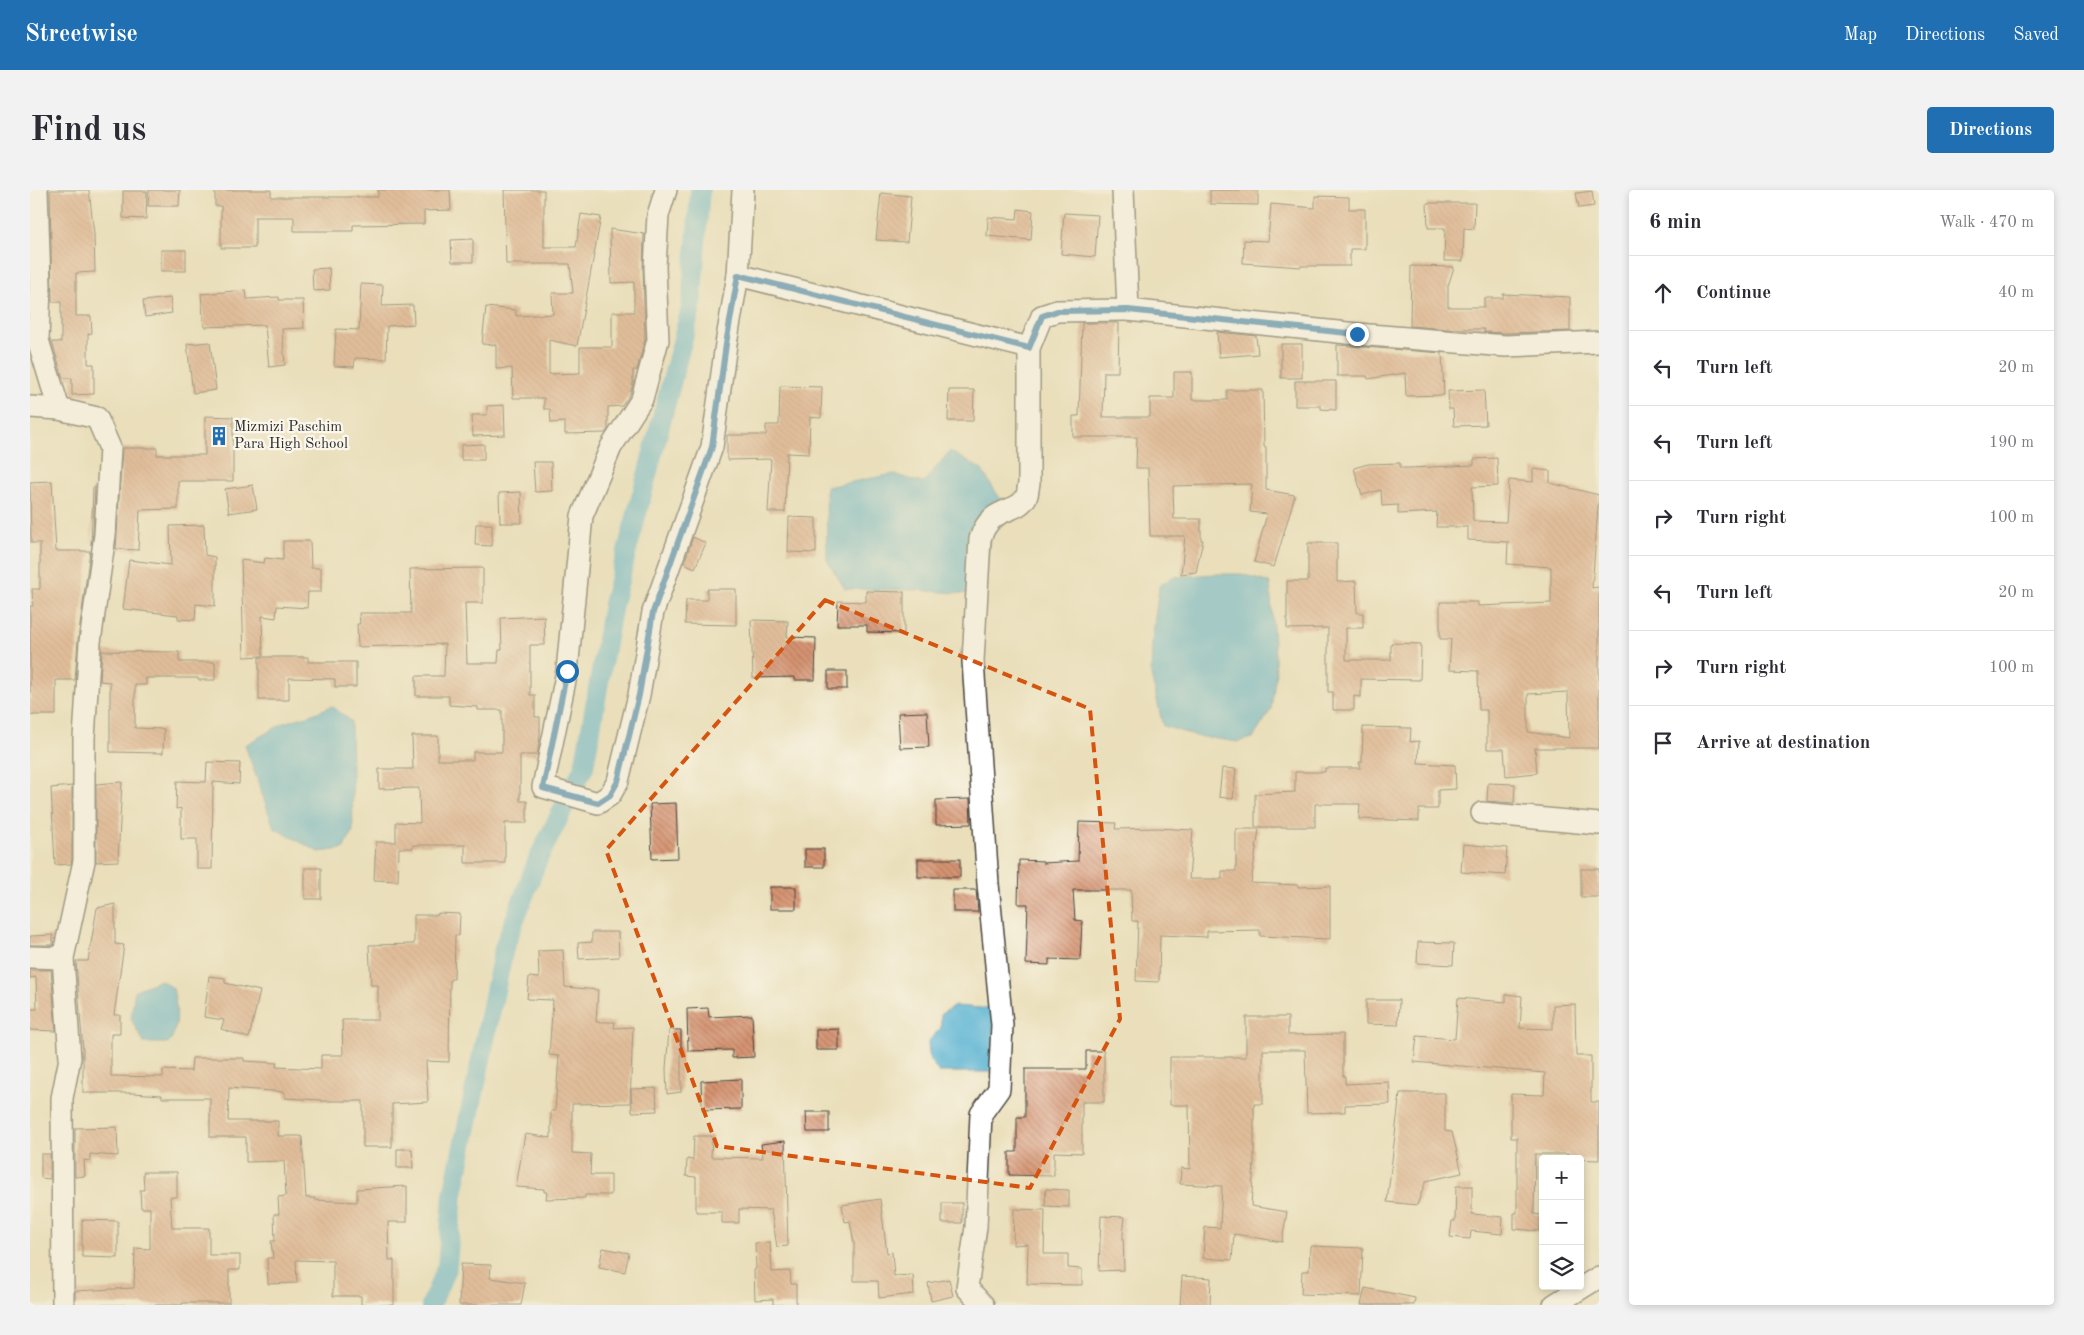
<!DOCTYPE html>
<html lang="en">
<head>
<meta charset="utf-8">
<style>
  body { margin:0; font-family:"Old Standard TT",serif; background:#f2f2f3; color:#2b2b33 }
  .controls { position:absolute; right:15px; bottom:15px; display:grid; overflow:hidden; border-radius:5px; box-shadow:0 2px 8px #0003 }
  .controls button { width:45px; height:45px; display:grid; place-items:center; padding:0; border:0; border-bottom:1px solid #e1e1e2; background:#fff; color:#2b2b33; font:25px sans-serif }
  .stop { position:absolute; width:15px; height:15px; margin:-11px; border:4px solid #1f6fb2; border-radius:50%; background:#fff }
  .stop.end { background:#1f6fb2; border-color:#fff; box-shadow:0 1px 5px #0008 }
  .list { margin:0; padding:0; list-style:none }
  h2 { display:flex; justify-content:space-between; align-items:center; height:65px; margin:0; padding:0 20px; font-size:21px }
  h2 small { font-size:16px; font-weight:400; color:#7c7c81 }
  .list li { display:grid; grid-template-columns:32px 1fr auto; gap:15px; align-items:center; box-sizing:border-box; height:75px; padding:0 20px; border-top:1px solid #e1e1e2 }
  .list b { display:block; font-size:19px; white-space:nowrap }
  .list em { font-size:16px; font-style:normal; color:#7c7c81 }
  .icon { flex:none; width:28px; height:28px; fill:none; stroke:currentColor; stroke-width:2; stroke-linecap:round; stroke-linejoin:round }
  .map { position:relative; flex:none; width:1569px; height:1115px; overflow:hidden; border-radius:5px }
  header { display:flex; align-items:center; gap:30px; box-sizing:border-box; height:70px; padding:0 25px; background:#1f6fb2; color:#fff }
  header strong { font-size:24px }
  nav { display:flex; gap:28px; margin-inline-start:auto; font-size:18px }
  .intro { display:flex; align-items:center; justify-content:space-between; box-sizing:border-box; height:120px; padding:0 30px }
  h1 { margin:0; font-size:35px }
  .button { padding:12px 22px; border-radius:5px; background:#1f6fb2; color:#fff; font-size:18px; font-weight:700 }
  main { display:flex; gap:30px; padding:0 30px }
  aside { flex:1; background:#fff; border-radius:5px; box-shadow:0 2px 8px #0003 }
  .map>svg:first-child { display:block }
  .water { fill:#53b0d1; stroke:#3f6e7e }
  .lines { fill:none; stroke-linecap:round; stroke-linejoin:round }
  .canal { stroke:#53b0d1; stroke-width:20 }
  .building { fill:url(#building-back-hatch); fill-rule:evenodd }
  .minor-casing { stroke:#484640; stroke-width:24 }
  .minor { stroke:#fff; stroke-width:21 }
  .route { stroke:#1f6fb2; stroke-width:6 }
  .marked { fill:none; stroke:#d5540f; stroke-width:4; stroke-dasharray:10 6; stroke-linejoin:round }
  .labels { text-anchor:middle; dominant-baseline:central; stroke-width:4.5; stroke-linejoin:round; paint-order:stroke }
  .poi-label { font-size:15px; fill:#2b2b2b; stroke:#fbf7ec; text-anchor:start }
</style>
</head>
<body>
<header>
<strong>Streetwise</strong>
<nav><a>Map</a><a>Directions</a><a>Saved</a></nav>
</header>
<div class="intro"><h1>Find us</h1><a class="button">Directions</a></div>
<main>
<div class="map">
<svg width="1569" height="1115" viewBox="0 0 1569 1115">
  <defs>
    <pattern id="building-back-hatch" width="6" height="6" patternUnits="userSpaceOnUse" patternTransform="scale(1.25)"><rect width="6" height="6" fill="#d69472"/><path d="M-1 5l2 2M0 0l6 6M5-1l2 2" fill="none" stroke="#ae795e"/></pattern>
  </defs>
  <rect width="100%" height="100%" fill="#fbf7ec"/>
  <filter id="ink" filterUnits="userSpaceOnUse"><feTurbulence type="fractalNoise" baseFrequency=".02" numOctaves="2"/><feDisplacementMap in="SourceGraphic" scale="10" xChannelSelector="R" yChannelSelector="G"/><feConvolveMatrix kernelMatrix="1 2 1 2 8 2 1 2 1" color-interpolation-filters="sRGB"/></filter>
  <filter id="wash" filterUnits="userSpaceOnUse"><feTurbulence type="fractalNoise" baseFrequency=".0096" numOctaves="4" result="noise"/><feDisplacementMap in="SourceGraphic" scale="20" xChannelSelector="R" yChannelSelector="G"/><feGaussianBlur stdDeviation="1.12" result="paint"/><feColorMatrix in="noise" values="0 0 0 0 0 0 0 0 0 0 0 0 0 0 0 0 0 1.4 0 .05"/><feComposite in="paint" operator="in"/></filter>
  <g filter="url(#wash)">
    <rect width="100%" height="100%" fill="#eadfba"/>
    <g class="water">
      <polygon points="920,261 951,279 981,325 960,348 954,405 883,400 815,399 797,370 796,297 863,284 893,293"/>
      <polygon points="1185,384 1212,384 1240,393 1246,482 1241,520 1223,548 1208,552 1166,546 1133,536 1121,485 1122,451 1129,396 1143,387"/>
      <polygon points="302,516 321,531 323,641 313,659 289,662 244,638 215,555 254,533 280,525"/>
      <path d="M131,790L143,798C147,818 150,835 139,853H114L101,829L105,800Z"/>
      <polygon points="925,816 963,819 965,882 909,882 900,870 898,852 911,838 911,824"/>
    </g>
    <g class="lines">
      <polyline class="canal" points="401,1115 417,1076 423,1004 474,758 508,669 554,577 583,414 661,118 670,0"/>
    </g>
    <g id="blocks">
      <g class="building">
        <polygon points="20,0 59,0 64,44 65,82 46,83 46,126 61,126 62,143 58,144 58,174 64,174 64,204 42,205 42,188 33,188 22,152 31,152 31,112 22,112"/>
        <polygon points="119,0 150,0 149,16 118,16"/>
        <polygon points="185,0 241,0 241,7 348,7 348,0 420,0 421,20 394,21 394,34 323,35 323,41 264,41 264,27 225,27 225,58 191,58 191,16 185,16"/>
        <polygon points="474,0 514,0 514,57 546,57 551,24 571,27 547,156 519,150 519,184 550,183 550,157 582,157 582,122 604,122 604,92 581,93 580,39 614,44 613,78 615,149 607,180 603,180 603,194 600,204 592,216 578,217 578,239 575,243 535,244 535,232 521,233 520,219 514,219 514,208 483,208 482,178 466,179 466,155 452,154 456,117 486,120 486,126 523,124 522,103 543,103 540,74 476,74"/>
        <polygon points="1180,0 1228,0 1228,15 1180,14"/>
        <polygon points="93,1 117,1 116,29 93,28"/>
        <polygon points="1562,1 1564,16 1549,18 1546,3"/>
        <polygon points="851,3 881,6 877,52 846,50"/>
        <polygon points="1285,6 1319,7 1319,19 1335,19 1335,59 1320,59 1320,76 1271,76 1271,77 1213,73 1214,50 1238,51 1241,14 1285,18"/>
        <polygon points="1397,13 1445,13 1444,39 1434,38 1433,71 1414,71 1415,38 1398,38"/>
        <polygon points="988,19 1003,21 1001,50 957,46 958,27 987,29"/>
        <polygon points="1034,23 1068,25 1065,67 1031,64"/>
        <polygon points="443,49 443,72 422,72 421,50"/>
        <rect x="131" y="60" width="25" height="21"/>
        <polygon points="1381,76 1424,77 1418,96 1418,117 1454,117 1454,108 1473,108 1473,104 1540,107 1540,141 1476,143 1454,142 1454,139 1416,139 1380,136"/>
        <polygon points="299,78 300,100 283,101 282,79"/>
        <polygon points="331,94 353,95 352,116 383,115 384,134 357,136 356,169 325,168 324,177 304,176 306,139 329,140"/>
        <polygon points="216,100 217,109 249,107 249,110 273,110 274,138 252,139 255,175 239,177 235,135 174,137 171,104"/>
        <polygon points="140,108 142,123 115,127 113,111"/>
        <polygon points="1052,133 1089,133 1088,182 1074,182 1073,227 1120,227 1120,208 1144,208 1144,182 1162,182 1162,210 1197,210 1197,200 1233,200 1234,257 1236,258 1236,300 1265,305 1244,377 1224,372 1237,324 1220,322 1222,294 1143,296 1144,329 1171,329 1171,350 1173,350 1166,382 1151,384 1155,346 1120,346 1118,278 1106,278 1107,247 1043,247 1043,226 1049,226"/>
        <polygon points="1187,142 1226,146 1228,164 1189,167"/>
        <polygon points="180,152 186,200 163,203 157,154"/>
        <rect x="1251" y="154" width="21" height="34"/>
        <polygon points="1307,155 1412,163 1414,205 1376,206 1375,183 1338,189 1337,186 1307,186"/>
        <polygon points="1265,191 1306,191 1306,220 1291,219 1291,216 1265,216"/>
        <polygon points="750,196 792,197 791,228 780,227 779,264 757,263 755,322 738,322 741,269 697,270 697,245 736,245 736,235 749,235"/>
        <polygon points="919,200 944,200 943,231 918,231"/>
        <polygon points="1454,200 1456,235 1424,236 1423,219 1419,219 1418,201"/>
        <polygon points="474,215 475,245 443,246 442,225 457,225 457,216"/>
        <polygon points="175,226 203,227 203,291 148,291 148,319 110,320 108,360 86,359 92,258 127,258 127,265 175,265"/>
        <polygon points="454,254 454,270 431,270 431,255"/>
        <path d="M1467,268L1468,296L1442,297L1443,331L1476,332L1479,290L1503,292V279L1520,281V293L1569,305L1562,398L1569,397V558H1505L1507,583L1476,586L1474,559H1457V520H1449L1448,481L1419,480L1421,449H1410V412H1448V416L1521,413V377L1477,374L1478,352L1438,350V337H1406L1407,322L1368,324V315L1352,316L1351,300L1332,305L1324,278L1338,274L1370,273V278H1380L1444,275V269ZM1538,502L1539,548L1498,542V504Z"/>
        <polygon points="503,272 521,272 522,301 505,302"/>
        <polygon points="22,291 26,361 60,361 48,450 45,490 26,490 26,525 0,525 0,416 3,416 2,399 10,399 10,353 1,353 0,292"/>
        <polygon points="223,295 227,319 199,323 195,299"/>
        <polygon points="63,297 65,297 63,344 61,355"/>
        <polygon points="491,302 492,333 470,333 469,303"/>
        <polygon points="759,327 786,328 786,363 758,362"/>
        <polygon points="446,334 462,334 462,356 445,355"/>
        <polygon points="174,335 175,365 185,367 185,416 166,414 165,430 148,429 148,425 93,419 99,370 141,375 140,336"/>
        <polygon points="663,347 676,353 665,378 654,373"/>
        <polygon points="253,351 280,351 281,378 291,378 291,402 278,402 277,418 247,416 246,428 232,426 233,466 214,467 211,370 234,373 235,368 253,370"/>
        <polygon points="1278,353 1307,353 1307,392 1326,391 1327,423 1333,423 1333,438 1316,438 1316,470 1361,470 1361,453 1391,454 1390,490 1331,489 1331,507 1324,506 1324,520 1303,520 1303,502 1298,502 1298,438 1257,439 1257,391 1278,391"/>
        <polygon points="453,378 453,413 435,413 437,473 468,473 469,460 472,460 471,428 514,426 515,455 500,455 500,505 505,505 505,527 510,527 510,547 507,565 490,565 490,611 497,611 497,633 475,633 475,673 435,673 435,655 383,655 383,658 369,658 368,691 344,690 346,652 366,652 366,632 390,633 389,598 349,599 349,579 383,579 382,546 408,546 408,570 443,570 443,562 472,562 472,520 448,520 448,517 419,515 419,506 386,506 386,486 414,486 415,454 328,457 327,434 330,434 329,423 381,423 380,379"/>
        <polygon points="677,399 706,399 706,435 655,434 656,410 677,410"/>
        <polygon points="836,401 874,402 874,443 837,442 837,435 807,435 808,411 836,412"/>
        <polygon points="721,430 758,431 757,447 786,448 785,490 765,490 765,487 723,488"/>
        <polygon points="72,461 149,462 149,472 185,472 185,490 168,490 168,488 116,488 116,495 105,495 105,538 134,539 133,563 80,562 80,492 70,491"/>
        <polygon points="229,467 278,467 278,472 326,472 326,497 305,497 305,489 259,488 259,510 229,510"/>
        <rect x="798" y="481" width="19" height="18"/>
        <polygon points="897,522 899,557 870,558 868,523"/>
        <polygon points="1333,537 1381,538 1380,552 1389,551 1388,573 1425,575 1426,599 1408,600 1408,619 1389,619 1389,631 1329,629 1330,614 1285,614 1285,637 1225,637 1225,604 1265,602 1265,582 1295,582 1295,578 1331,578 1329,572 1332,572"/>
        <polygon points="177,572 210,573 209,594 183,592 182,679 167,679 167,649 151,649 151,618 146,619 147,591 176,592"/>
        <polygon points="1192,578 1206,579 1203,609 1189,607"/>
        <polygon points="92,592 88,671 66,672 66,594"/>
        <polygon points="1458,593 1485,594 1484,613 1457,611"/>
        <polygon points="42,596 42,670 41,674 25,675 21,598"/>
        <polygon points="940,609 941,634 906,635 906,610"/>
        <polygon points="646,613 648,668 622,669 620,614"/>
        <polygon points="1049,632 1086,633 1085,639 1127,638 1163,640 1159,689 1192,689 1192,681 1206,681 1206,639 1229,639 1221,693 1268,695 1268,697 1300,696 1300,749 1230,746 1230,740 1177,741 1177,747 1130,745 1129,792 1106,791 1108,731 1102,731 1101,700 1043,700 1045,730 1052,731 1050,770 1019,769 1019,775 996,774 998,714 988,714 989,670 1013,671 1013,673 1048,671"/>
        <polygon points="1433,654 1477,658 1475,685 1431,682"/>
        <rect x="775" y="659" width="19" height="18"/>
        <rect x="888" y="669" width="42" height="18"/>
        <rect x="275" y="678" width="16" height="31"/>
        <rect x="1551" y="679" width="18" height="28"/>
        <rect x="740" y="697" width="26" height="22"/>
        <polygon points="923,700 946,700 948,722 923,722"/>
        <polygon points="85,714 85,754 94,755 84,825 90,825 90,844 81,844 81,886 133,887 133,880 161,881 162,868 214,868 214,871 247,873 246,877 291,879 291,865 313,865 312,830 348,830 348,795 341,795 339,755 384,754 384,725 408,725 408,723 430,724 429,746 425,745 424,789 420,789 419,872 396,871 398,912 362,914 362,957 333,957 333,911 291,911 291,910 255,908 255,902 199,898 198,931 248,931 248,946 270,946 272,947 276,1008 285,1008 285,1010 327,1012 327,999 377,996 377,1032 358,1032 359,1070 364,1070 364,1115 331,1115 331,1106 303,1106 303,1071 266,1070 267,1093 238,1094 237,1068 243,1068 241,1051 245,1051 244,1024 249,1024 248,1007 256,1006 254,971 216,972 216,947 180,947 180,908 132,908 132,905 103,903 53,903 53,861 46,771 58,771 67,718"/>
        <polygon points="562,742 588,742 589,767 549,769 548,753 562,752"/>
        <polygon points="23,745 23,755 0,755 0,746"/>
        <polygon points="1388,752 1424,753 1423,775 1387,773"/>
        <polygon points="533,760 535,797 568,800 566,832 585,832 584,838 603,837 600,913 542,914 542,963 561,964 560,985 581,985 581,1005 555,1005 555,1008 516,1009 517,1002 514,1002 514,999 486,997 495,944 521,948 521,921 525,921 529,866 519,865 523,810 497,809 499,787 509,788 508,761"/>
        <polygon points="0,780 21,780 26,841 0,840 0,819 7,819 6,787 0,788"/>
        <polygon points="179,786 195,788 195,793 230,801 219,848 191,839 194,830 174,827"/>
        <polygon points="1476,804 1492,806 1490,838 1523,839 1523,815 1545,814 1546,866 1561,866 1561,912 1569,912 1569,970 1538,969 1538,964 1505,964 1504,1024 1511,1025 1510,1041 1484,1039 1484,1023 1487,1023 1487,948 1481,948 1481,904 1514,905 1515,883 1384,872 1387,846 1425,849 1428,808 1476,812"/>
        <polygon points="1336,810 1369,810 1368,835 1336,834"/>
        <polygon points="678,818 679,827 722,825 724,867 702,868 702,860 658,861 657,819"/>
        <polygon points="1216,827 1258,827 1258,845 1313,844 1313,886 1315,886 1315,894 1359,892 1360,914 1315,915 1315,922 1277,923 1275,860 1233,860 1233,914 1224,914 1224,973 1221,1016 1257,1022 1252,1052 1204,1044 1202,1070 1173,1068 1175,1037 1190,1038 1192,996 1150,994 1151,978 1160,979 1159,915 1140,915 1140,867 1216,867"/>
        <polygon points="809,839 809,860 786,860 786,840"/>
        <polygon points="639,840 651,840 651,902 637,904 636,879"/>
        <polygon points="1056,861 1074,861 1074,912 1052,912 1052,963 1024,962 1024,986 979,985 979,962 987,962 987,927 995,927 995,879 1056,879"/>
        <polygon points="711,889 711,919 672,920 671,891"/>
        <polygon points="626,898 627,921 602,922 601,899"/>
        <polygon points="1370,903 1415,903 1415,941 1422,942 1432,983 1396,991 1387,1015 1357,1012"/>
        <polygon points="776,922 799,922 799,942 777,942"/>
        <polygon points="87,937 88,966 60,964 60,971 54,970 55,986 45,987 45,938"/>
        <polygon points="664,946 682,946 681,967 733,968 731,954 755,951 758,1056 747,1057 741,1020 709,1019 709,1033 692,1033 692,1022 666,1022 666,987 656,986 657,969 663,970"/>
        <polygon points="367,959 382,959 383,978 367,978"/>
        <polygon points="11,964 20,964 20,989 11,988"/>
        <polygon points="113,982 147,982 147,1007 140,1007 142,1038 179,1038 179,1065 210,1065 210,1080 199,1080 199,1113 152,1113 152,1115 45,1115 45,1101 104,1098 105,1058 120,1059 120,1018 111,1018 110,1000 114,1000"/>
        <polygon points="1426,996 1442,996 1442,1024 1473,1027 1472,1044 1441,1041 1440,1049 1420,1047 1422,1031 1425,1031"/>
        <polygon points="1016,999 1039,1000 1039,1017 1015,1016"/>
        <polygon points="850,1009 857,1063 862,1062 864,1086 883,1085 884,1104 849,1108 848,1091 824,1091 824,1053 820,1031 815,1032 812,1015"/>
        <rect x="912" y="1013" width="20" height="20"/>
        <polygon points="984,1019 1015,1020 1014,1064 1038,1064 1038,1078 1052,1079 1052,1095 997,1094 998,1054 983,1055"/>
        <polygon points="1071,1026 1095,1027 1093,1044 1094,1080 1069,1081"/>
        <polygon points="52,1030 88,1031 88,1068 52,1067"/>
        <polygon points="740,1052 742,1082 760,1081 761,1094 766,1094 766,1115 743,1115 743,1109 725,1110 724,1080 726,1079 725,1053"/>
        <polygon points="1280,1056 1333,1058 1331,1106 1271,1104 1272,1081 1279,1081"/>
        <polygon points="573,1058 599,1063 595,1082 569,1077"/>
        <polygon points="431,1074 461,1075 460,1088 495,1093 491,1115 429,1115"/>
        <polygon points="1152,1086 1181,1088 1180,1115 1150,1115"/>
        <polygon points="919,1089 923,1106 901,1111 898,1093"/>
        <polygon points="1335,1098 1385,1108 1384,1115 1331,1115"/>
      </g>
    </g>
  </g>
  <g filter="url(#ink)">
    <use href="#blocks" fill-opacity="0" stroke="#484640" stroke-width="1"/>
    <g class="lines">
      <g class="minor-casing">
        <g id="minor">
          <polyline points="7,0 10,96 8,150 29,219 67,228 80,258 75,345 60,452 54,548 54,671 33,768 40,868 32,908 33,1115"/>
          <polyline points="636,0 628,25 625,77 628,150 612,209 581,257 552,326 537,481 513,597 568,613 580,605 588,591 609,505 623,422 682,257 696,154 708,85 713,0"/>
          <polyline points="708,85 999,158"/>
          <polyline points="1098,120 1327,144 1476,156 1569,152"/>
          <polyline points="0,217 29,219"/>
          <polyline points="1452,623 1569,634"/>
          <polyline points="0,767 33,768"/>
          <path d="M953,1115L937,1098L946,1037L951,924L969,899L972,835L958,694L943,471L950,349C961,313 988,326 997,305C998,302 998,297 999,294V158L1012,126L1027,121L1098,120L1093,0"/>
          <polyline points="1524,1115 1569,1087"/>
        </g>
      </g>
      <use href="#minor" class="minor"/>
    </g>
  </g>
  <g class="lines" filter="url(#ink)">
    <polyline class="route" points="537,481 513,598 568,613 580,605 588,591 609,505 623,422 682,257 696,154 708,85 999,158 1012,126 1027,121 1098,120 1327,144"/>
  </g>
  <path d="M0 0H1569V1115H0ZM795,410L1060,519L1090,829L1000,998L687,956L576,660Z" fill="#eadfba" fill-opacity=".55" fill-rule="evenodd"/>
  <path class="marked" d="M795,410L1060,519L1090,829L1000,998L687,956L576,660Z"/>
  <defs>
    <g id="building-bare" transform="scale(1.5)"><path d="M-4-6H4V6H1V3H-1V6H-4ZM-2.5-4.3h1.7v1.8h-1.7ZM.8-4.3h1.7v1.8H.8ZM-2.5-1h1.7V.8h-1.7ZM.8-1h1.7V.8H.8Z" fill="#1f6fb2" stroke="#fbf7ec" stroke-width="2.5" paint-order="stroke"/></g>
  </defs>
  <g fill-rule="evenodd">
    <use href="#building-bare" x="189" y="246"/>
  </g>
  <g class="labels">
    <g class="poi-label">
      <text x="204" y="237">Mizmizi Paschim<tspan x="204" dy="17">Para High School</tspan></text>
    </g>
  </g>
</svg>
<div class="controls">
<button>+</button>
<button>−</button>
<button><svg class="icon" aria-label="layers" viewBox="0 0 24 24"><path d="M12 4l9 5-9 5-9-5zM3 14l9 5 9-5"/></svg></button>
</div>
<div class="stop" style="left:537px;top:481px"></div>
<div class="stop end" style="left:1327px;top:144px"></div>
</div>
<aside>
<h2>6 min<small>Walk · 470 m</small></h2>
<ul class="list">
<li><svg class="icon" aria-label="ahead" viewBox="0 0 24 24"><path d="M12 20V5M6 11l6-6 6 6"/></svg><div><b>Continue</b></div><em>40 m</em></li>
<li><svg class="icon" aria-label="left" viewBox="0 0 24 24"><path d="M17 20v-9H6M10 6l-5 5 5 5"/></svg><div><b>Turn left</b></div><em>20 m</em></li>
<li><svg class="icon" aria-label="left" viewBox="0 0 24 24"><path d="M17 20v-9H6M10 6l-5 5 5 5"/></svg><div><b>Turn left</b></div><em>190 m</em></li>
<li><svg class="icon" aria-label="right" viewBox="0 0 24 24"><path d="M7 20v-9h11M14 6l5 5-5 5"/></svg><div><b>Turn right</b></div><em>100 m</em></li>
<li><svg class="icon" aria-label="left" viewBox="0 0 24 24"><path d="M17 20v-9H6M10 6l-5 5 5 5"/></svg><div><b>Turn left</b></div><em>20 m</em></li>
<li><svg class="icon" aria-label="right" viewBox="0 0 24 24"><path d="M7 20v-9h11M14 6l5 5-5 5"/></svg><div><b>Turn right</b></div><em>100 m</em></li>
<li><svg class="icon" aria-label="arrive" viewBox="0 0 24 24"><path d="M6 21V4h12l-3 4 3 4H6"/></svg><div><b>Arrive at destination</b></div></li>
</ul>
</aside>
</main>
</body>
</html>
